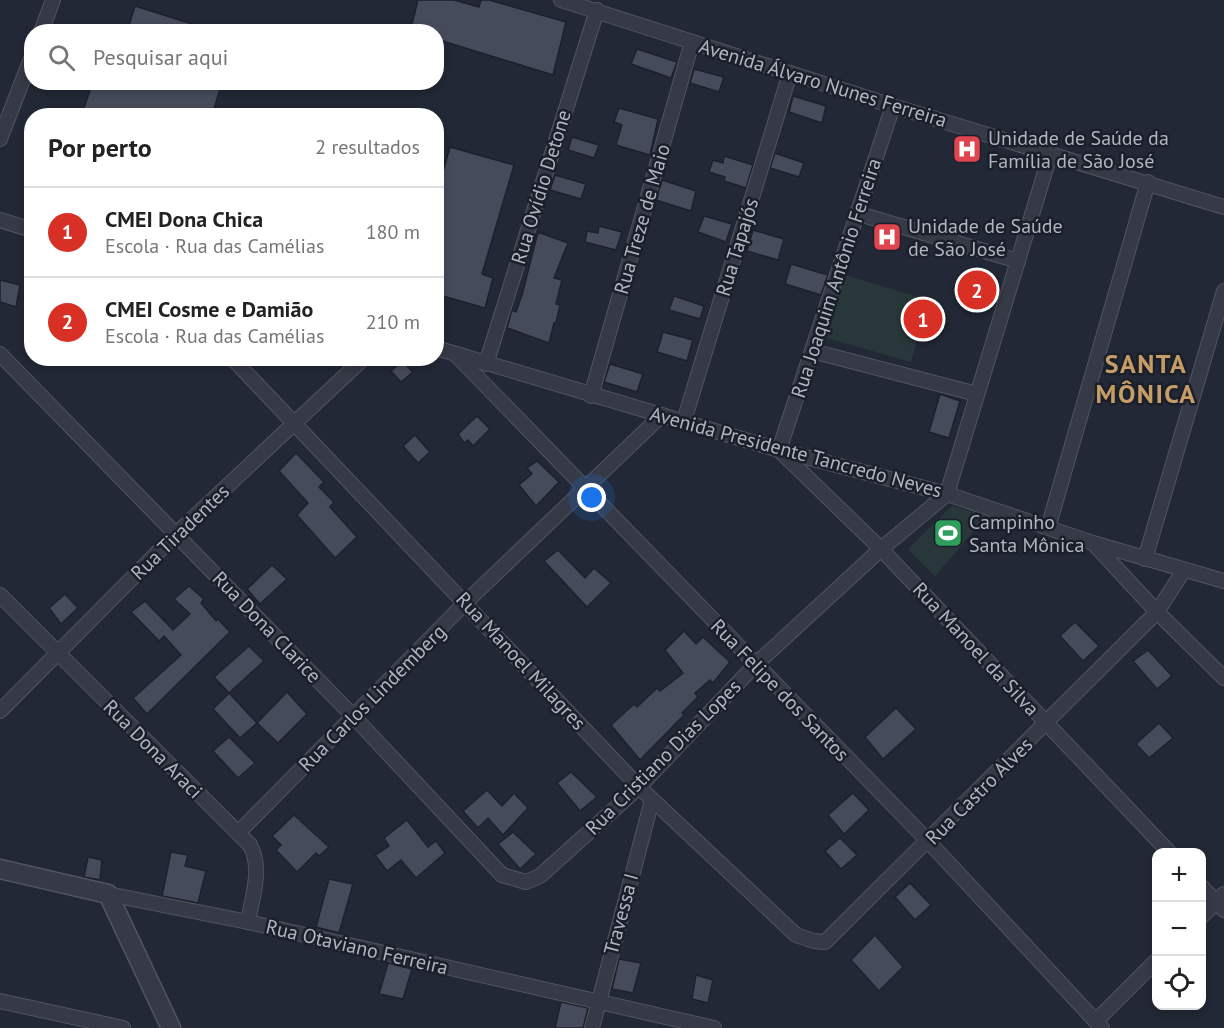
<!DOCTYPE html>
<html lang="pt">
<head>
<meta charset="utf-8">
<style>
  body { margin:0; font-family:"PT Sans",sans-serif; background:#f2f2f2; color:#222 }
  .controls { position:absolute; right:18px; bottom:18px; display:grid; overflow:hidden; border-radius:12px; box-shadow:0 3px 9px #0003 }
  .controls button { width:54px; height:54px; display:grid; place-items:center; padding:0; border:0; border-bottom:2px solid #e0e0e0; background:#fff; color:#222; font:30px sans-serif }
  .you { position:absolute; left:592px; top:498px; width:21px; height:21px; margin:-15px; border:4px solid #fff; border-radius:50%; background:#1a73e8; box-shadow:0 0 0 9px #1a73e833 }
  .badge { display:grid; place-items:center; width:39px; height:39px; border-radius:50%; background:#d93025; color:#fff; font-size:20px; font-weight:700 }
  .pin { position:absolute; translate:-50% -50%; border:3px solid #fff; box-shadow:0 2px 6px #0006 }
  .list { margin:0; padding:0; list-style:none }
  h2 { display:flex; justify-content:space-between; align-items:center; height:78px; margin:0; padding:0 24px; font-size:26px }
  h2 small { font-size:20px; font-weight:400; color:#767676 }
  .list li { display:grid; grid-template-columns:39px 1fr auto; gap:18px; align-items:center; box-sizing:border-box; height:90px; padding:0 24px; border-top:2px solid #e0e0e0 }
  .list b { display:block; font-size:22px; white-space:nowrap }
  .list p { margin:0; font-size:20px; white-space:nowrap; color:#767676 }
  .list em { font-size:20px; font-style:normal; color:#767676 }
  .icon { flex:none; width:33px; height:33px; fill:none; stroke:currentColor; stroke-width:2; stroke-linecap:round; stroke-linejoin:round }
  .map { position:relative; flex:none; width:1224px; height:1028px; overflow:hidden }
  .search { position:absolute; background:#fff; box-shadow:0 3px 9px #0003; left:24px; top:24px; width:420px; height:66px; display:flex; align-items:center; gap:15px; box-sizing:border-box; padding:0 21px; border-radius:24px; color:#767676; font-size:22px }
  .panel { position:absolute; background:#fff; box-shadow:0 3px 9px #0003; left:24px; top:108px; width:420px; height:258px; border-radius:24px }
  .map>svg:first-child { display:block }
  .green { fill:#28383a }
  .building { fill:#464b5b; stroke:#1d212c; stroke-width:1.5 }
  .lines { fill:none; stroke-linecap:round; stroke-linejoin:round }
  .minor-casing { stroke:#505560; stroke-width:16 }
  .tertiary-casing { stroke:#505560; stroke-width:21 }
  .minor { stroke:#363a46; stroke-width:14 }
  .tertiary { stroke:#363a46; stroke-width:18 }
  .labels { text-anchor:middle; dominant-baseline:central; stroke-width:5; stroke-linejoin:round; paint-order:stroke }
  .street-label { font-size:20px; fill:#b0b5c2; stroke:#1b1f2a }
  .poi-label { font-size:20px; fill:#b0b5c2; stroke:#1b1f2a; text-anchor:start }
  .district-label { font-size:26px; font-weight:bold; letter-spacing:1.5px; fill:#c69d67; stroke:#1b1f2a }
</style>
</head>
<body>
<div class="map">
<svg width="1224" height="1028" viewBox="0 0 1224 1028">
  <rect width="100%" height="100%" fill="#222835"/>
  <g class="green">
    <polygon points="845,275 928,300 911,362 827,338"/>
    <polygon points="952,506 987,516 935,576 908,549"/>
  </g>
  <g class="building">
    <polygon points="418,0 454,0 479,7 481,0 489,0 566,22 553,75 436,39 436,32 410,32"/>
    <polygon points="135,6 208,29 207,32 127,32"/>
    <polygon points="637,49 677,62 671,78 631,64"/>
    <polygon points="694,69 724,77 719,92 690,83"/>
    <polygon points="93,82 222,82 212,116 81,116"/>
    <polygon points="793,96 826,106 822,123 789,112"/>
    <polygon points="619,108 658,119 650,155 616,145 622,125 614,122"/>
    <polygon points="572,137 599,145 594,158 568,150"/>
    <polygon points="450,147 514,165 482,274 493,278 485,308 436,294 436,196"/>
    <polygon points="775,153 804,163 799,177 770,168"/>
    <polygon points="724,156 753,165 746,188 724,181 725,177 709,172 713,160 723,163"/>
    <polygon points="555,175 586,184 581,199 550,190"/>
    <polygon points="662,180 696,191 691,211 656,200"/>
    <polygon points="704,216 732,224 726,242 698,232"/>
    <polygon points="599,226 622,232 616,250 585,242 587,231 598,233"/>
    <polygon points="753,230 784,239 778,260 747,251"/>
    <polygon points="538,232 568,243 554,278 562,280 556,304 560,305 556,323 554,323 549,343 507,328 512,310 516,312 522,295"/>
    <polygon points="791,264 828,275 821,295 785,284"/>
    <polygon points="0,280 20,285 16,307 0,302"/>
    <polygon points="674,296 704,306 700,319 669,310"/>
    <polygon points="663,332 693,340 687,361 657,352"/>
    <polygon points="402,361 413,372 401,382 391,371"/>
    <polygon points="610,364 643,374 637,392 604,382"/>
    <polygon points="940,394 960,401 949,438 929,432"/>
    <polygon points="477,416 490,429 473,446 468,440 464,443 458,434"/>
    <polygon points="415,435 430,452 418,463 403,446"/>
    <polygon points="296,453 324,482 319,487 334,502 330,507 357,537 335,558 297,515 308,503 279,471"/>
    <polygon points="537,461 559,482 536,506 519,485 532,474 527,468"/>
    <polygon points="558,550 585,578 594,568 611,583 587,607 544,561"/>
    <polygon points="272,565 287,579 260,604 247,589"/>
    <polygon points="189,586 204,599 201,603 216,621 218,619 230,632 147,714 133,698 181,655 164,636 159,641 131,612 145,601 173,630 190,614 174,599"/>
    <polygon points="65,594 78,608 61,624 49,608"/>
    <polygon points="1075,622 1099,646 1083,661 1060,636"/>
    <polygon points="684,631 696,644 703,637 730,662 713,683 710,680 695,693 698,697 682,713 684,715 640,760 611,725 634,704 637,707 657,688 660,691 683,673 665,650"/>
    <polygon points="249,646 264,661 229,693 214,677"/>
    <polygon points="1148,650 1172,676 1157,689 1133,661"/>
    <polygon points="287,692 307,714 278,743 257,723"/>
    <polygon points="229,693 257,723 240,738 213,709"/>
    <polygon points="896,708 916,729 883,759 865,737"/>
    <polygon points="1159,723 1173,738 1149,758 1136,744"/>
    <polygon points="229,737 255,763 238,778 213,751"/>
    <polygon points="571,772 597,797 580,811 557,783"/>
    <polygon points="487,790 502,806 514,793 528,808 503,835 488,818 478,828 463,811"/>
    <polygon points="853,793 869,810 844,834 828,815"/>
    <polygon points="294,815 329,847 319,856 316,853 297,872 276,850 281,845 272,836"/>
    <polygon points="407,820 428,847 436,841 445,853 416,878 401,860 387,871 375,855 389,846 384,838"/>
    <polygon points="513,832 536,854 520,869 498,844"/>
    <polygon points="840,838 857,855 841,869 825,851"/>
    <polygon points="171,852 188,855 185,866 206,871 198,903 162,896"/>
    <polygon points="88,857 102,860 100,880 84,877"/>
    <polygon points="329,879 353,884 339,933 316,927"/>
    <polygon points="910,883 931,905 915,920 895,897"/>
    <polygon points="875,935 903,967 879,991 851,960"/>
    <polygon points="619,959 641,963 633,993 612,989"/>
    <polygon points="388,963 412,969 403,999 379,994"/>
    <polygon points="696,975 713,980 708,1003 692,999"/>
    <polygon points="561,1002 588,1008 583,1028 555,1028"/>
  </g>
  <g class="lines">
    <g class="minor-casing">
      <g id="minor">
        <polyline points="561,0 893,106 1224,207"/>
        <polyline points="41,32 53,0"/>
        <polyline points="893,106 779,450 881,549 1169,852"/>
        <polyline points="0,139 32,56"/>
        <polyline points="856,213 1018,261"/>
        <polyline points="0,220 32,230"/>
        <polyline points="436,348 779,450 947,494 1093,543 1224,581"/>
        <polyline points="812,351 977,394"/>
        <polyline points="0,354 354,717 502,875 526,882 540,876 639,787 755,665 881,549 947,494 1051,152"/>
        <polyline points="455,354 928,841 1102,1028"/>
        <polyline points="232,358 639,787 796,935 814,941 825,942 1157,612 1184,570"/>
        <polyline points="486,364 597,10"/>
        <polyline points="591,396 692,42"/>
        <polyline points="684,421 790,73"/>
        <polyline points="1048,528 1148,182"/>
        <polyline points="1094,544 1157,612 1224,678"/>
        <polyline points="1145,559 1224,291"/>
        <path d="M0,595L250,845C263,869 252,897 248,922"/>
        <polyline points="0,711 176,534 364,358"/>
        <polyline points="238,833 466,602 662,415"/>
        <polyline points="1202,887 1224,910"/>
        <polyline points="108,894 248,922 714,1028"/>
        <polyline points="1202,916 1224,894"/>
        <polyline points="0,1001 123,1028"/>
        <polyline points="1096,1021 1156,961"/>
        <polyline points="592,1028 652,800"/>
      </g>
    </g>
    <g class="tertiary-casing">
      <polyline id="tertiary" points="0,869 108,894 171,1028"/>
    </g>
    <use href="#minor" class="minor"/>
    <use href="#tertiary" class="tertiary"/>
  </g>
  <defs>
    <g id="hospital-square" transform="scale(1.5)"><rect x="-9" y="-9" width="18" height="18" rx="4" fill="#e0444e" stroke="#1b1f2a"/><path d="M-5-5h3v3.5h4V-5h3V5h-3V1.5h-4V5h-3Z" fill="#fff"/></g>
    <g id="stadium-square" transform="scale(1.5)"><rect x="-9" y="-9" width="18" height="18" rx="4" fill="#2e9e5b" stroke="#1b1f2a"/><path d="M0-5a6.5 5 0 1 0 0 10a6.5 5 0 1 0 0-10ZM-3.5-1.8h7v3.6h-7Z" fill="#fff"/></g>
  </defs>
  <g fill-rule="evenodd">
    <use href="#hospital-square" x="967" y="149"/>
    <use href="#hospital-square" x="887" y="237"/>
    <use href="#stadium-square" x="948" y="533"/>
  </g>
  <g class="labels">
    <g class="street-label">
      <text transform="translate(823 83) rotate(17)">Avenida Álvaro Nunes Ferreira</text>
      <text transform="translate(541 187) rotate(-73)">Rua Ovídio Detone</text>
      <text transform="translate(642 219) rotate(-74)">Rua Treze de Maio</text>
      <text transform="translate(737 247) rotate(-73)">Rua Tapajós</text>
      <text transform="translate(836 278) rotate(-72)">Rua Joaquim Antônio Ferreira</text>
      <text transform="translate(796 452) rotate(15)">Avenida Presidente Tancredo Neves</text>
      <text transform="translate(180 532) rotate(-44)">Rua Tiradentes</text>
      <text transform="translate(267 627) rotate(46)">Rua Dona Clarice</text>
      <text transform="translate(976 649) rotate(47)">Rua Manoel da Silva</text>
      <text transform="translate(521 661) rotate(47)">Rua Manoel Milagres</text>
      <text transform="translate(780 690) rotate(46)">Rua Felipe dos Santos</text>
      <text transform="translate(372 698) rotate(-45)">Rua Carlos Lindemberg</text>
      <text transform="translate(153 749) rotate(45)">Rua Dona Araci</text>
      <text transform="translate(663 757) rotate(-45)">Rua Cristiano Dias Lopes</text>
      <text transform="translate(979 791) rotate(-45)">Rua Castro Alves</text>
      <text transform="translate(621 914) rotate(-75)">Travessa I</text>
      <text transform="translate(357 947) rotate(13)">Rua Otaviano Ferreira</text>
    </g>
    <g class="poi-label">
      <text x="988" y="138">Unidade de Saúde da<tspan x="988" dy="23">Família de São José</tspan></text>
      <text x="908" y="226">Unidade de Saúde<tspan x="908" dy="23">de São José</tspan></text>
      <text x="969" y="522">Campinho<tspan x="969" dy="23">Santa Mônica</tspan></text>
    </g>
    <g class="district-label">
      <text x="1146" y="363">SANTA<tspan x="1146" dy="30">MÔNICA</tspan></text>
    </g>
  </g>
</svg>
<div class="controls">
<button>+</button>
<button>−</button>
<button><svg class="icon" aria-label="locate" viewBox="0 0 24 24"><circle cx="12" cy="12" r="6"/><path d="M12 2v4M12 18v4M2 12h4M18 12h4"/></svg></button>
</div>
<div class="you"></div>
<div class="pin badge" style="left:923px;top:319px">1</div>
<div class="pin badge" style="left:977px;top:290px">2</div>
<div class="search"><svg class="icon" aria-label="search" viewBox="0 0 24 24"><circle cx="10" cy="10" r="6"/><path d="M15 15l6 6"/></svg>Pesquisar aqui</div>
<section class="panel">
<h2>Por perto<small>2 resultados</small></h2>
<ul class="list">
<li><span class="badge">1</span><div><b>CMEI Dona Chica</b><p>Escola · Rua das Camélias</p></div><em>180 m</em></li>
<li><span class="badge">2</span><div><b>CMEI Cosme e Damião</b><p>Escola · Rua das Camélias</p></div><em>210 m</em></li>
</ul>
</section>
</div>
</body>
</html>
